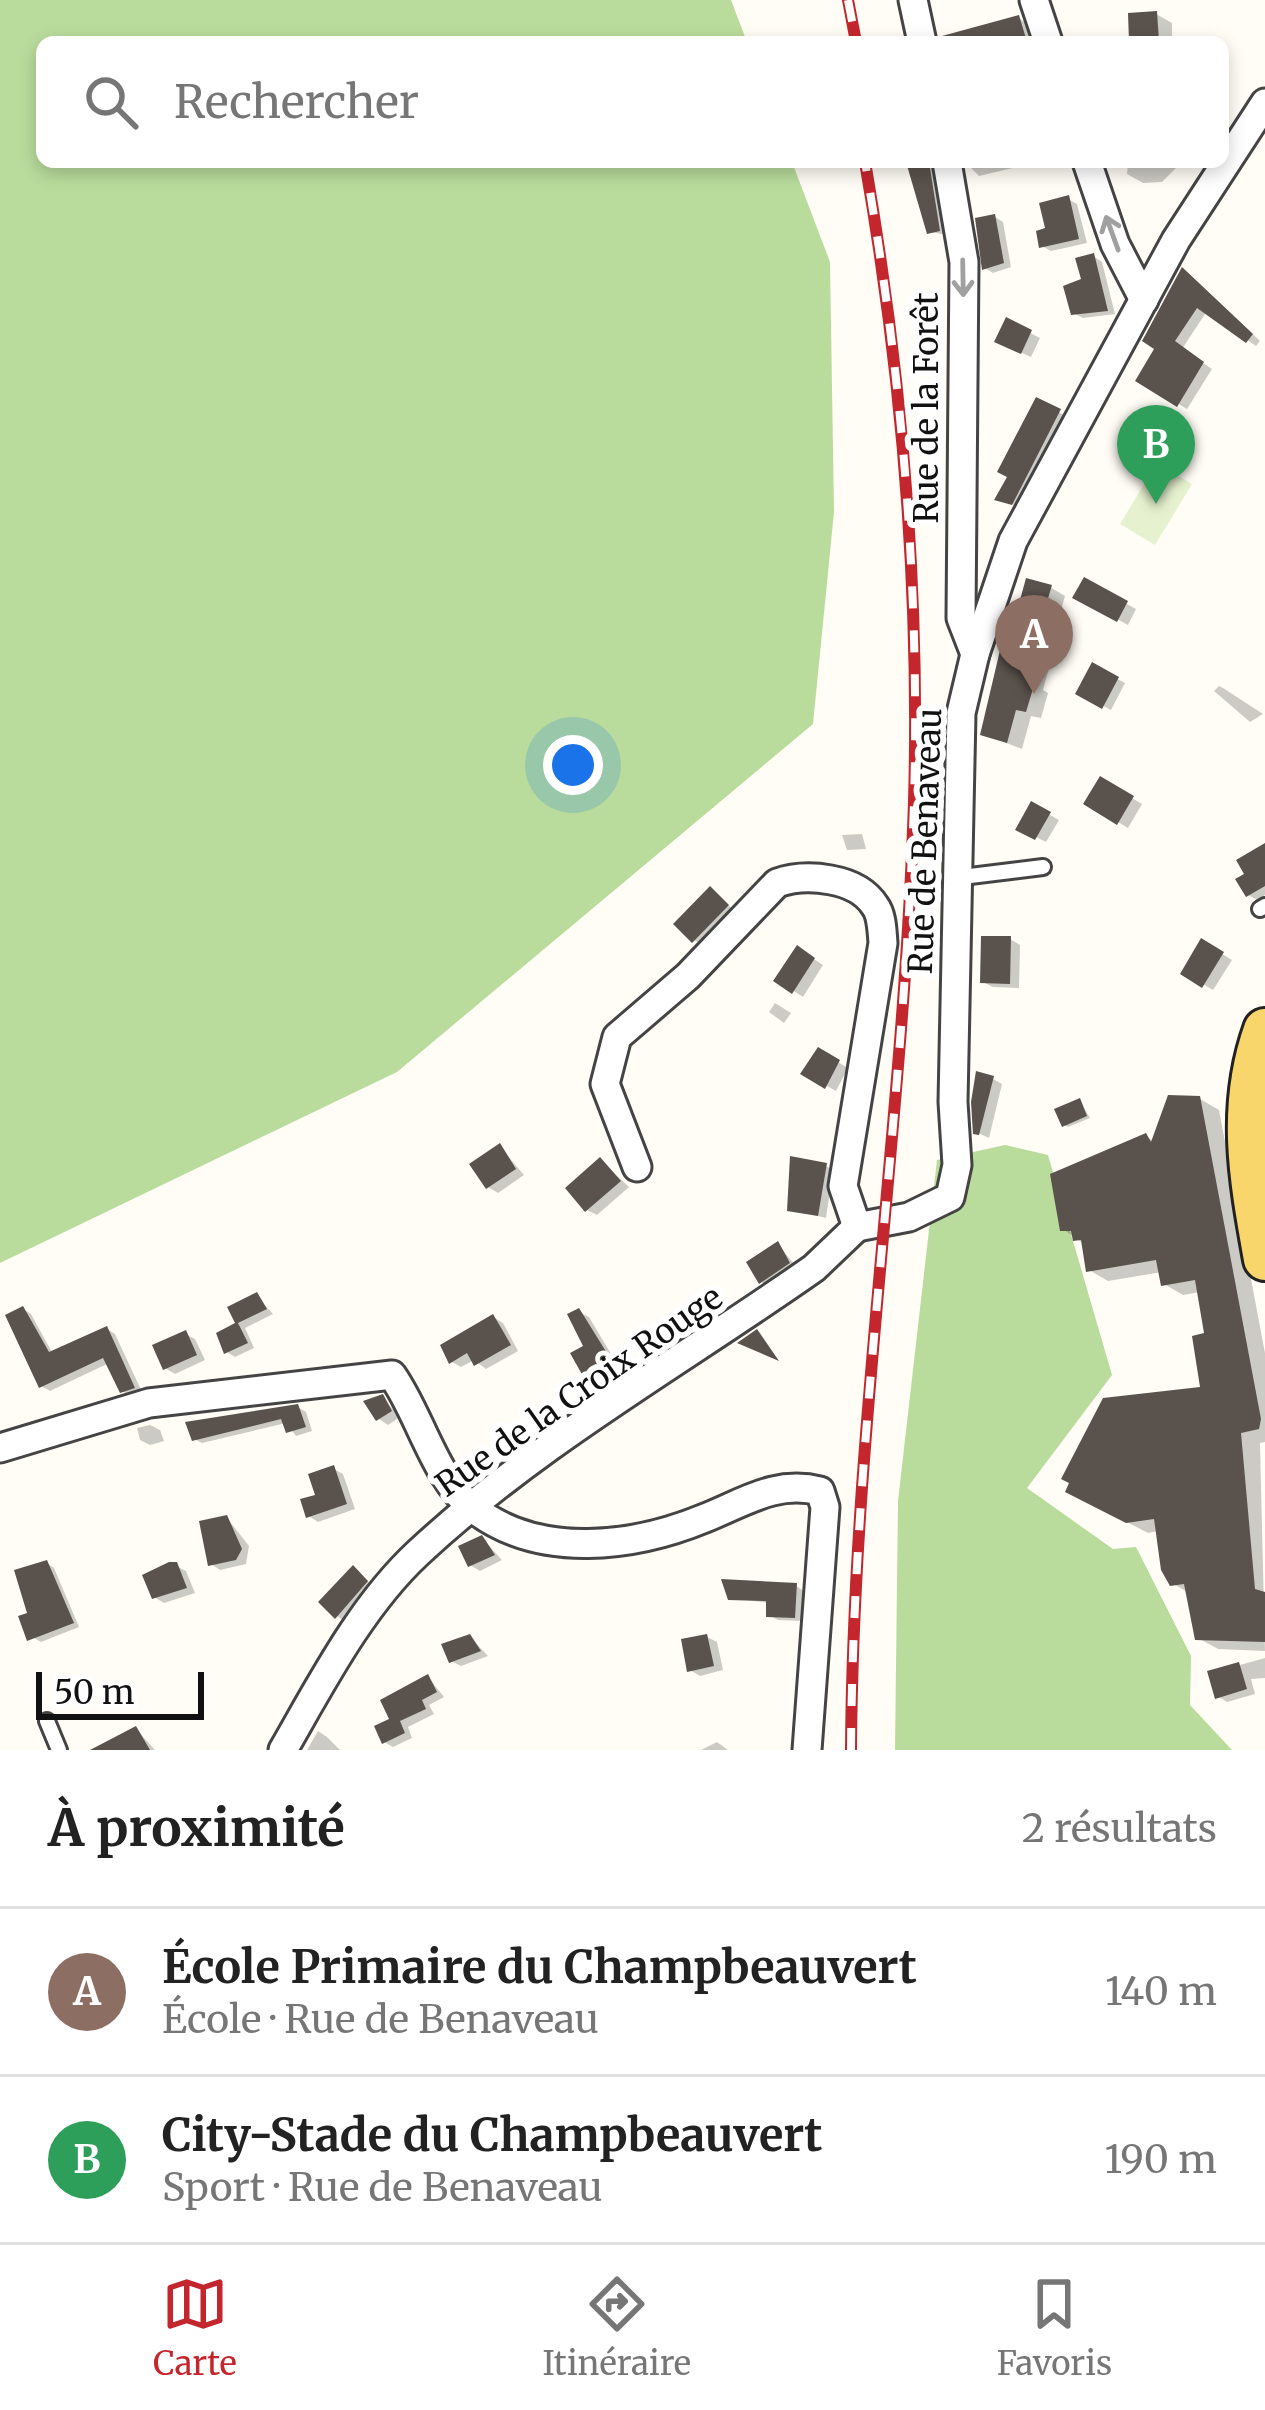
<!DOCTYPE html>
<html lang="fr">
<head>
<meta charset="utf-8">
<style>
  body { margin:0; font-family:Merriweather,serif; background:#f6f6f6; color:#222 }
  .scale { position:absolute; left:36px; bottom:30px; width:168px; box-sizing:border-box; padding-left:12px; border:6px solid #111; border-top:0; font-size:33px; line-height:42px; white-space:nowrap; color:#111; -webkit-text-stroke:9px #fff; paint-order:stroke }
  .you { position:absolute; left:573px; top:765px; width:42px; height:42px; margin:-30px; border:9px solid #fff; border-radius:50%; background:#1a73e8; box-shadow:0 0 0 18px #1a73e833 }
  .badge { display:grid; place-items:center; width:78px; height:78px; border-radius:50%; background:#c4262e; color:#fff; font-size:39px; font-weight:700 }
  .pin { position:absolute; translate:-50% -99px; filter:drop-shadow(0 3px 6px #0008) }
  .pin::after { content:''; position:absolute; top:63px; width:42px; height:36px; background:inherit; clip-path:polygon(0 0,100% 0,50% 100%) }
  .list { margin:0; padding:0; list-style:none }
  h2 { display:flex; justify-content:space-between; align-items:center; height:156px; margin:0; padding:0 48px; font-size:51px }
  h2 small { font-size:39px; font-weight:400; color:#767676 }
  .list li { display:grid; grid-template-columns:78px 1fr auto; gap:36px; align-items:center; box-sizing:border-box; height:168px; padding:0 48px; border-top:3px solid #e0e0e0 }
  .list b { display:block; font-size:45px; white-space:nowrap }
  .list p { margin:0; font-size:39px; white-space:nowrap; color:#767676 }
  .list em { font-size:39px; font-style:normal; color:#767676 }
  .icon { flex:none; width:66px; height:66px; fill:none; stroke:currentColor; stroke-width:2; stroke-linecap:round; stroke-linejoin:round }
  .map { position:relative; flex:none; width:1265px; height:1750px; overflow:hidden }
  .search { position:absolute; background:#fff; box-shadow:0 6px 18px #0003; left:36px; right:36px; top:36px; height:132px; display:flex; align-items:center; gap:30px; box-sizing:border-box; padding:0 42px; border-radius:18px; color:#767676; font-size:45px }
  .sheet { height:492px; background:#fff }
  nav { display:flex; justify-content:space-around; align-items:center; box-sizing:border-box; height:168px; border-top:3px solid #e0e0e0; background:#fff; font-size:33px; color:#767676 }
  nav a { display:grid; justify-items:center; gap:6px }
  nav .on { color:#c4262e }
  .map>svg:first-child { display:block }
  .forest { fill:#b9dc9c }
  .pitch { fill:#e6f2cf }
  .shadow { fill:#0003 }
  .building { fill:#5a524d }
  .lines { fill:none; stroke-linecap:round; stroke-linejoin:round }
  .service-casing { stroke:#444; stroke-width:20 }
  .minor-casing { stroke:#444; stroke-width:33 }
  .primary-casing { stroke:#222; stroke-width:48 }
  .service { stroke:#fff; stroke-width:14 }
  .minor { stroke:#fff; stroke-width:27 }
  .primary { stroke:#f9d66b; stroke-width:42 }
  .rail-casing { stroke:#c4262e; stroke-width:12 }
  .rail { stroke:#fff; stroke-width:8; stroke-dasharray:22; stroke-linecap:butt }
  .oneway { stroke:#a0a0a0 }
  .labels { text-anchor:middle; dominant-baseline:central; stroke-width:12; stroke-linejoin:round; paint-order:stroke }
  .street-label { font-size:33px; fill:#111; stroke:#fff }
</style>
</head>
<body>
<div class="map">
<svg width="1265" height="1750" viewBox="0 0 1265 1750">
  <rect width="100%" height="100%" fill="#fffdf5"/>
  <g class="forest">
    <polygon points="0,0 731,0 747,42 42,42 42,162 792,162 830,262 834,512 813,724 397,1072 0,1263"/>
    <polygon points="1005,1145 1048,1155 1112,1375 1027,1488 1113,1549 1136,1547 1191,1656 1190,1705 1232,1750 895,1750 898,1501 937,1160"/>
  </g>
  <polygon class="pitch" points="1157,463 1192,484 1155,545 1120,524"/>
  <g class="shadow">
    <polygon points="1156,14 1172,23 1172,42 1132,42"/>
    <polygon points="1018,18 1028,24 1034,42 948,42"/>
    <polygon points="910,162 939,162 948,235 930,232"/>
    <polygon points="965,162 1038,162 979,176"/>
    <polygon points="1128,162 1177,162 1177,167 1162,182 1143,183 1127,174"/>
    <polygon points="1068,199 1077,204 1087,243 1051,251 1042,246"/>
    <polygon points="995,217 1003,222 1011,267 993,273 985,268"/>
    <polygon points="1093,256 1102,262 1115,314 1083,318 1073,313"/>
    <polygon points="1191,276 1260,341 1256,346 1207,311 1182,349 1212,369 1187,409 1139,380"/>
    <polygon points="1007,321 1040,338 1031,357 1007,346"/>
    <polygon points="1037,401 1068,417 1022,508 998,499"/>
    <polygon points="1085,581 1136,609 1128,625 1076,597"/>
    <polygon points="1050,587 1065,596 1047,659 1051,661 1043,690 1048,693 1041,718 1031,716 1022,749 983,734 1009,651"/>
    <polygon points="1093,666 1125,683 1111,710 1079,693"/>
    <polygon points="1219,686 1223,688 1263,714 1250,722 1214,691"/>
    <polygon points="1101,780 1142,804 1128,828 1087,803"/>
    <polygon points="1032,805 1059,820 1046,842 1019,829"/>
    <polygon points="842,835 862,834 866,849 847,850"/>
    <polygon points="1265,847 1265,895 1257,900 1248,895"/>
    <polygon points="711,890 736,912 703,945 694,940"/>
    <polygon points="1010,939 1020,945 1019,988 993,987 983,982"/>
    <polygon points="1203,942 1232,960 1213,990 1184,973"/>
    <polygon points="798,949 823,965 803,997 777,980"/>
    <polygon points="775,1003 791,1013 784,1023 769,1012"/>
    <polygon points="819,1051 848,1068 836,1091 804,1073"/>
    <polygon points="993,1079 1002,1084 989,1138 976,1132"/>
    <polygon points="1200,1099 1219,1110 1265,1353 1265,1442 1260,1443 1265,1651 1218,1649 1198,1638 1189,1593 1172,1583 1158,1531 1148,1533 1088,1502 1204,1389 1208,1336 1200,1292 1183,1295 1164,1284 1162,1272 1108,1281 1089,1270 1084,1244 1063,1229 1146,1137 1154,1141"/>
    <polygon points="1080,1101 1090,1118 1068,1127 1064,1125"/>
    <polygon points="500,1147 524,1175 498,1193 488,1187"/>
    <polygon points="601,1161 629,1187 597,1215 587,1210"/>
    <polygon points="826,1166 833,1170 826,1218 790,1209"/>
    <polygon points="778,1244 798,1269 770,1288 761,1282"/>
    <polygon points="256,1296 273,1314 245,1328 254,1348 235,1357 227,1352 239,1325 231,1309"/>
    <polygon points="23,1309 31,1314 53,1354 107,1329 115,1334 142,1392 131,1396 122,1391 109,1363 50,1391 41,1386"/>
    <polygon points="579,1312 589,1317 614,1359 624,1353 641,1373 605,1398 595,1392"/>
    <polygon points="493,1317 503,1323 518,1351 486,1369 474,1360 461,1367 452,1362"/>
    <polygon points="185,1334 195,1339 205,1360 175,1374 165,1368"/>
    <polygon points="382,1397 400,1417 388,1425 379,1419"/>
    <polygon points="298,1407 306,1412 312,1431 296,1436 286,1423 202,1443 194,1439"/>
    <polygon points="150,1425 160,1430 164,1441 150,1445 140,1440 137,1428"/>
    <polygon points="334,1469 343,1474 355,1509 318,1522 309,1516"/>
    <polygon points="227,1518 249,1546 246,1564 220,1570 211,1564"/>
    <polygon points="482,1538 502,1560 480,1571 470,1565"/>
    <polygon points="46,1563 54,1568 79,1627 41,1642 34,1638"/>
    <polygon points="176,1566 186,1571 195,1593 164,1603 154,1597"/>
    <polygon points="353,1569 376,1588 346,1622 337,1616"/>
    <polygon points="796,1586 804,1591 802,1621 778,1620 769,1615 769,1603 731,1598"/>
    <polygon points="470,1637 488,1656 461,1666 451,1661"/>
    <polygon points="707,1637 717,1642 723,1670 700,1676 690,1670"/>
    <polygon points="1265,1658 1265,1678 1251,1679 1255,1694 1227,1702 1218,1696 1211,1673"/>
    <polygon points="428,1677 444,1697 429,1705 434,1714 408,1727 412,1738 393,1747 384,1742 393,1720"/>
    <polygon points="136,1729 155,1750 100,1750"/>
    <polygon points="318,1731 327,1737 340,1750 307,1750"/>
    <polygon points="717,1742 728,1750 701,1750"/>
  </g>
  <g class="building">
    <polygon points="1157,11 1159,42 1129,42 1128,13"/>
    <polygon points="1019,15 1027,42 942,42 942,36"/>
    <polygon points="906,162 929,162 940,231 927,234"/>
    <polygon points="1069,195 1079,239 1039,248 1036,231 1045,228 1039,203"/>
    <polygon points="995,214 1004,263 982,270 975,218"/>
    <polygon points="1094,253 1108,311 1071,315 1063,286 1081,279 1075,258"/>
    <polygon points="1182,267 1253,334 1246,343 1197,308 1175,341 1204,362 1177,407 1135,381 1154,349 1142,341"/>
    <polygon points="1006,317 1032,330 1021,354 994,342"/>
    <polygon points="1036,397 1061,409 1012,505 994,500 1007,477 997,472"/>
    <polygon points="1084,577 1128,601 1117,622 1072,598"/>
    <polygon points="1026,578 1052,585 1033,649 1038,650 1029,680 1035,682 1026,712 1016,710 1007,743 980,735 1001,646 1007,648"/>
    <polygon points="1092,662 1119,677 1102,709 1075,694"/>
    <polygon points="1100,776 1134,796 1117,825 1083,804"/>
    <polygon points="1031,801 1051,812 1035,840 1015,830"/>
    <polygon points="1265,843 1265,886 1246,897 1235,879 1244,874 1236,860"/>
    <polygon points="710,886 729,905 692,943 673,924"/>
    <polygon points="981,936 1011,936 1010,984 980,983"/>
    <polygon points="1201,938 1224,952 1202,988 1180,974"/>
    <polygon points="797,945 815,958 792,994 773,981"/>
    <polygon points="818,1047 840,1060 825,1089 800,1074"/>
    <polygon points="976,1071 994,1076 979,1135 973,1134 971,1102"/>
    <polygon points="1168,1095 1200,1096 1261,1419 1259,1429 1241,1433 1255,1589 1265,1592 1265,1642 1195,1640 1184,1584 1170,1586 1161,1570 1154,1519 1126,1523 1065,1492 1069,1483 1061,1479 1103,1398 1200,1387 1192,1336 1204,1333 1195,1280 1161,1286 1156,1260 1086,1272 1081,1240 1073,1241 1071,1231 1060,1231 1050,1174 1146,1133 1151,1142"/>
    <polygon points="1080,1098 1087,1116 1062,1127 1054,1109"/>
    <polygon points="500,1143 516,1169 486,1189 469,1164"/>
    <polygon points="790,1156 827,1163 818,1216 787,1211"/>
    <polygon points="600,1157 621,1181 585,1212 565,1188"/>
    <polygon points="778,1241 790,1263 759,1284 746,1262"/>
    <polygon points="257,1292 267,1309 238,1323 248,1343 224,1354 216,1333 235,1323 227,1307"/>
    <polygon points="23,1306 49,1352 107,1326 135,1388 120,1393 103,1358 39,1388 5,1315"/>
    <polygon points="579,1308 610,1358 624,1350 633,1367 593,1394 570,1353 583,1346 567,1314"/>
    <polygon points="493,1314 511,1345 474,1366 467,1353 449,1364 440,1345"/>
    <polygon points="757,1329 779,1361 737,1343"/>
    <polygon points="186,1330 197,1355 163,1370 152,1345"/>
    <polygon points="383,1394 392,1411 376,1421 363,1401"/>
    <polygon points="298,1404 306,1427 286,1433 281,1419 192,1441 185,1422"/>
    <polygon points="334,1465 347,1504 306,1518 300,1499 315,1495 308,1474"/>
    <polygon points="227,1515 242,1549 236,1560 208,1566 199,1521"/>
    <polygon points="482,1535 495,1555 468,1567 458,1546"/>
    <polygon points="47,1560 74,1623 27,1641 18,1616 27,1613 14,1570"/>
    <polygon points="169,1562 177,1562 187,1588 152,1599 142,1575"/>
    <polygon points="353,1565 368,1581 335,1619 318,1602"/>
    <polygon points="721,1579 797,1583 795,1618 766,1617 766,1601 728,1600"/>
    <polygon points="470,1634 481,1651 449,1663 441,1644"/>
    <polygon points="707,1634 714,1666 687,1672 681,1639"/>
    <polygon points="1239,1662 1247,1689 1215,1699 1207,1671"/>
    <polygon points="428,1674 437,1692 422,1700 426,1709 400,1721 405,1733 382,1744 374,1726 389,1719 380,1700"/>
    <polygon points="136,1726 150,1750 90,1750"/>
  </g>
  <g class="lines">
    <g class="service-casing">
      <g id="service">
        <polyline points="962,877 1043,867"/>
        <polyline points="1260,909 1265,906"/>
        <polyline points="47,1721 59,1750"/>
      </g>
    </g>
    <g class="minor-casing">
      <g id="minor">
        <polyline points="913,0 922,42"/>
        <polyline points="1034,0 1048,42"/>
        <polyline points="947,162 964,262 961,618 975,654"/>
        <polyline points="1087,162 1115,244 1144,300"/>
        <path d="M637,1167L605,1084L617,1037L688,976L777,883C806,873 857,877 875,906C882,915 882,932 883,943L843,1186L857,1227"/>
        <polyline points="857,1227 909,1217 950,1197 957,1165 953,1102 961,713 975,654 1013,541 1176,240 1265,103"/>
        <path d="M0,1448L149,1403L392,1375C421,1416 434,1478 474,1509C540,1560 635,1547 705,1518C745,1502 776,1480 820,1491L825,1507L807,1750"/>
        <path d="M283,1750C321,1684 361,1606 418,1553C536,1443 682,1361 814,1268L857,1227"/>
      </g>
    </g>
    <g class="primary-casing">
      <path id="primary" d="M1265,1030C1237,1108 1251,1181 1265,1259"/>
    </g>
    <use href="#service" class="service"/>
    <use href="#minor" class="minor"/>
    <use href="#primary" class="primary"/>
    <g class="rail-casing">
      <g id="rail">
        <polyline points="848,0 856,42"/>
        <path d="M851,1750C853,1433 904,1118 914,802C920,585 902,375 865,162"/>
      </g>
    </g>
    <use href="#rail" class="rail"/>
  </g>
  <defs><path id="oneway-shaft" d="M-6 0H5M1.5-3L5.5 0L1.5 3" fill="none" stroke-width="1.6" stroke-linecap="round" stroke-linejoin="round" transform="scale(3)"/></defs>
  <g class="oneway">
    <use href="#oneway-shaft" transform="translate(1112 233) rotate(-110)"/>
    <use href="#oneway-shaft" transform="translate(963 278) rotate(89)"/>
  </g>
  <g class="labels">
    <g class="street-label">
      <text transform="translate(926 408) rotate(-90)">Rue de la Forêt</text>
      <text transform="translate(925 841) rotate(-88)">Rue de Benaveau</text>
      <text transform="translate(579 1391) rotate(-35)">Rue de la Croix Rouge</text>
    </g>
  </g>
</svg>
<div class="scale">50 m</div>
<div class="you"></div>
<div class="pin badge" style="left:1034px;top:694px;background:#8d6e63">A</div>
<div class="pin badge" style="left:1156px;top:504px;background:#2e9e5b">B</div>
<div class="search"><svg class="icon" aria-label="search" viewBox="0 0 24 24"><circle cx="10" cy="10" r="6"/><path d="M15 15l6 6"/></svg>Rechercher</div>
</div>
<section class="sheet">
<h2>À proximité<small>2 résultats</small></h2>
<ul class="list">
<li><span class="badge" style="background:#8d6e63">A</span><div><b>École Primaire du Champbeauvert</b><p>École · Rue de Benaveau</p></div><em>140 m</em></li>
<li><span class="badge" style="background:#2e9e5b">B</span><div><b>City-Stade du Champbeauvert</b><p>Sport · Rue de Benaveau</p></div><em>190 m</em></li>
</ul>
</section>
<nav>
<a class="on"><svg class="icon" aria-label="map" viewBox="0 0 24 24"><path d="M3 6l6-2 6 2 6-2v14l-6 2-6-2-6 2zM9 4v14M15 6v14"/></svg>Carte</a>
<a><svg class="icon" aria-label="directions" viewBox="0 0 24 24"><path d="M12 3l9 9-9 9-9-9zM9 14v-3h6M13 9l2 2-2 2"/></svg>Itinéraire</a>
<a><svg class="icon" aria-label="saved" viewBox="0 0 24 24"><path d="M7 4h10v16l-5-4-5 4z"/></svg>Favoris</a>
</nav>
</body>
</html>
